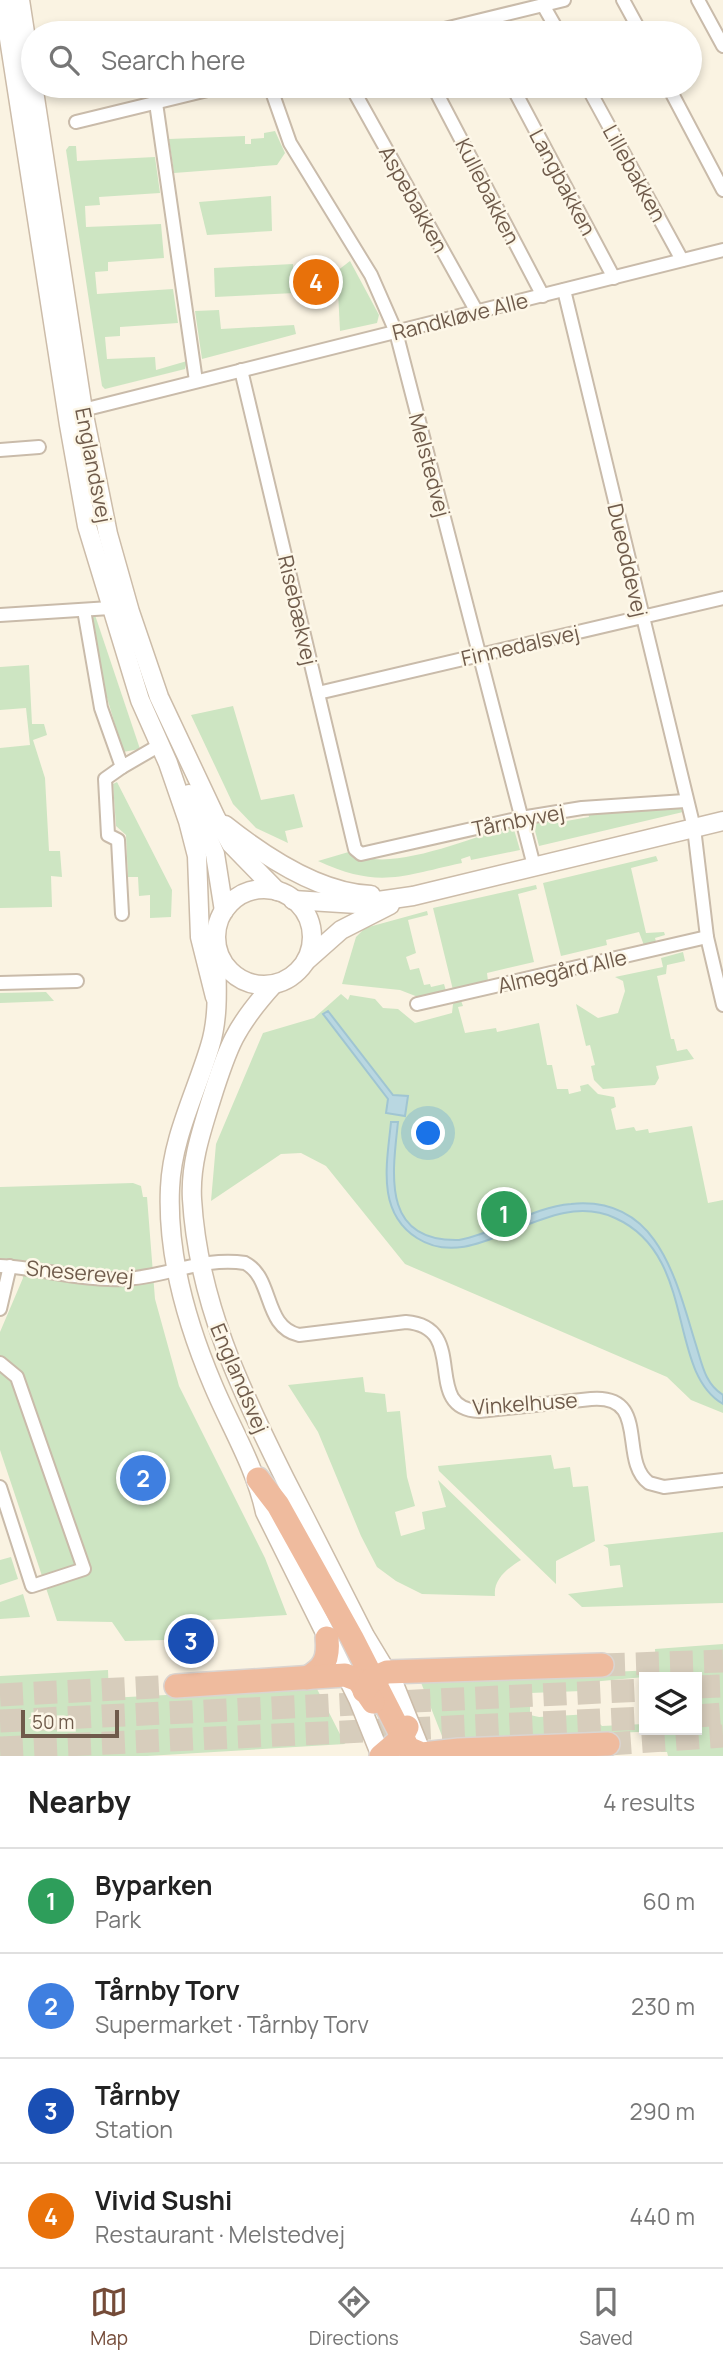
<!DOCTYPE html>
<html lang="en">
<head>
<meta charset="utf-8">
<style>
  body { margin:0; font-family:Manrope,sans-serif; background:#f6f6f6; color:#222 }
  .controls { position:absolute; right:21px; bottom:21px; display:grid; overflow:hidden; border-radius:0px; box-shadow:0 4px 10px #0003 }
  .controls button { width:63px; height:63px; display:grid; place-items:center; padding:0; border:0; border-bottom:2px solid #e0e0e0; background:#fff; color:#222; font:35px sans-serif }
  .scale { position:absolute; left:21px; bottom:18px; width:98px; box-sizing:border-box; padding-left:7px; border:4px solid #6f5b4b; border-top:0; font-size:19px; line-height:24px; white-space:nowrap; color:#6f5b4b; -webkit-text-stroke:5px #fdf7e8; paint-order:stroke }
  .you { position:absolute; left:429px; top:1134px; width:24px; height:24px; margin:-18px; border:5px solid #fff; border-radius:50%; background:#1a73e8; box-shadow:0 0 0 10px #1a73e833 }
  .badge { display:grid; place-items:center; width:46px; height:46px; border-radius:50%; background:#744b38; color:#fff; font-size:23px; font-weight:700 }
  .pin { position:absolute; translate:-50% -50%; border:4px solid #fff; box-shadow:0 2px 7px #0006 }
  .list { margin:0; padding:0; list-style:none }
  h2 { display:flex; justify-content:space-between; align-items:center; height:91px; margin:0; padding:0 28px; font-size:30px }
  h2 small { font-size:23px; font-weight:400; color:#767676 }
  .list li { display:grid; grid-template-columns:46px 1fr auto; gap:21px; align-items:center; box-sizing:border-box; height:105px; padding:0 28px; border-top:2px solid #e0e0e0 }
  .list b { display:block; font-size:26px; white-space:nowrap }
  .list p { margin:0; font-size:23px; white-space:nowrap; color:#767676 }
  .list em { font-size:23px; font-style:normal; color:#767676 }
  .icon { flex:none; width:38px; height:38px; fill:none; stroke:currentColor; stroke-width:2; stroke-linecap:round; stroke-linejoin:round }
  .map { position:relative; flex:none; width:723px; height:1756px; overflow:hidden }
  .search { position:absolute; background:#fff; box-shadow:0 4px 10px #0003; left:21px; right:21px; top:21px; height:77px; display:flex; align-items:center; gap:18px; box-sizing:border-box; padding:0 24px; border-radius:38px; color:#767676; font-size:26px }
  .sheet { height:511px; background:#fff }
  nav { display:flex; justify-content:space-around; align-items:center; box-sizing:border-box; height:98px; border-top:2px solid #e0e0e0; background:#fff; font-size:19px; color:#767676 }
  nav a { display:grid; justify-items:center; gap:4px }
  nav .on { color:#744b38 }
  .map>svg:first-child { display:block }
  .green { fill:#cde5c2; fill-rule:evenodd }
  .water { fill:#b9d7e1; stroke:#a0c5d2; stroke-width:2 }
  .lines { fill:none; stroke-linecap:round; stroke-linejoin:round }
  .highway-tunnel { stroke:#d7cdbc; stroke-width:23; stroke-dasharray:23 11; stroke-linecap:butt }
  .street-casing { stroke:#c9bbaa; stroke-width:16 }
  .secondary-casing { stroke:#ccbca9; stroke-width:21 }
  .highway-casing { stroke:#dad4d0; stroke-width:26 }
  .street { stroke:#fff; stroke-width:12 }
  .secondary { stroke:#fff; stroke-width:18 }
  .highway { stroke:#efbb9e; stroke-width:23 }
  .labels { text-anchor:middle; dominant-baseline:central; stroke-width:5; stroke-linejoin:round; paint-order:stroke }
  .street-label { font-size:21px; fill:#6f5b4b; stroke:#fdf7e8 }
</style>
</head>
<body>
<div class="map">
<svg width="723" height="1756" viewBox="0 0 723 1756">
  <rect width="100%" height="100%" fill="#faf3e2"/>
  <g class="green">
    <polygon points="275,131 285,153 277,165 174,173 169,139 245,136 245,144 251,144 251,139 264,138 264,133"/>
    <polygon points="69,146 76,146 77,161 155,157 160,193 99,197 100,205 85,206 86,227 161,224 164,258 108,262 108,271 95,272 97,294 173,289 178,323 120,327 120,336 105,337 107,359 155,357 156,370 187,361 185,369 105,389 102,386 66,150"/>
    <polygon points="271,196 272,231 207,235 199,202"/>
    <polygon points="350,261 379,315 377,323 340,331 337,271"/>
    <polygon points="293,264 295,293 215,297 214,268"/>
    <polygon points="219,310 221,329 294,325 296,334 202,359 195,311"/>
    <polygon points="95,615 140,749 123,752 103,684 92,619"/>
    <polygon points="29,665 32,724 44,724 47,735 33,740 45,778 49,851 60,851 62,877 51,876 52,907 0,908 0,748 30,745 26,708 0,710 0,667"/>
    <polygon points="233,706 261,800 294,794 303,827 285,831 288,843 256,828 233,804 191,715"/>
    <polygon points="117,782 172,890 171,917 150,918 150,895 139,896 138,877 128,877 126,835 116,826 113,784"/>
    <polygon points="679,807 683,812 539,846 533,823 546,818 555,823 589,817 588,812"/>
    <path d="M513,826L520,850L471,860L470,856L461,859L462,863C401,876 379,889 318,861L352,851C383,877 477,835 513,826Z"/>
    <polygon points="656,856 658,861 631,868 646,933 664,932 665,935 655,938 657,945 645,948 639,932 606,940 607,945 561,956 543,883"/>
    <polygon points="536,885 537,889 518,894 534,962 487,973 488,981 453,990 433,908"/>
    <polygon points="427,911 428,915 408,920 416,953 406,957 410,970 419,968 424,985 430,984 431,987 444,984 446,991 418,997 400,990 342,984 356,937 365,928"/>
    <polygon points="683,952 685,961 667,965 666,974 657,976 671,1039 674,1039 677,1051 687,1049 694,1059 656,1066 659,1078 655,1085 603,1089 594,1080 591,1066 595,1065 590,1045 586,1046 576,1004 598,1018 618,1013 625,991 623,981 615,977 663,967 661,958"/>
    <polygon points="46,992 54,1001 0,1003 0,993"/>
    <polygon points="341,994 348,1000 350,995 375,999 383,1008 398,1009 415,1023 452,1013 453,1004 460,998 463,1006 458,1007 465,1033 496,1028 497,1032 539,1023 547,1065 552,1065 557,1089 568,1089 569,1094 581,1091 580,1086 588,1084 598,1094 614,1097 616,1107 611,1109 616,1130 634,1127 636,1131 648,1129 649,1133 692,1126 708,1203 723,1200 723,1413 691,1400 667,1377 405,1264 326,1166 301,1153 281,1154 211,1201 216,1144 263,1033 314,1018"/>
    <polygon points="133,1183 141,1186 143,1197 147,1197 155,1299 179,1386 265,1558 287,1615 209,1620 205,1639 125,1641 112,1622 57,1621 0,1450 0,1332 23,1278 22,1269 0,1267 0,1187"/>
    <path d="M363,1377L365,1392L385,1394L387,1412L400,1411L407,1477L415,1506L395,1512L401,1536L425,1529L422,1512L446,1507L438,1480L521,1560C508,1568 493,1579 495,1596L422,1594L396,1581L377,1567L361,1536L318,1432L288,1385Z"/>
    <polygon points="551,1455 554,1469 570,1467 573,1487 588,1486 595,1541 556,1561 556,1584 439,1471 438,1466"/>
    <polygon points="723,1532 723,1603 582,1607 568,1594 623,1587 620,1565 610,1566 608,1548 603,1545"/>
    <polygon points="11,1557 18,1579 0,1585 0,1560"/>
    <polygon points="23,1594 30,1617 0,1619 0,1602"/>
    <path d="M723,1644V1756H668L667,1752H661L659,1731L444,1741L420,1680L656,1670L655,1649ZM644,1677H697V1730H644V1724L602,1726L590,1714L539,1717L530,1715V1693L582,1691L591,1682Z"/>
    <polygon points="108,1670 109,1698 316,1687 345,1744 147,1756 0,1756 0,1676"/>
  </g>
  <g class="water">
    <polygon points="328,1011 393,1095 408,1096 405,1116 386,1113 388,1099 323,1014"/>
    <path d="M391,1122H398C392,1176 382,1242 459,1240C498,1233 532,1207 571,1204C659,1195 676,1281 696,1345C702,1364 705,1384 723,1395V1404C666,1371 698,1255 615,1218C546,1186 477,1277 417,1238C376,1212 387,1163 391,1122Z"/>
  </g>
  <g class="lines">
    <g class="highway-tunnel">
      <polyline points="602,1665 723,1661"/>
      <polyline points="697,1687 723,1686"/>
      <polyline points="0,1695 176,1686"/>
      <polyline points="697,1716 723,1714"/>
      <polyline points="0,1721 644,1690"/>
      <polyline points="608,1744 723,1736"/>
      <polyline points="0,1748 644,1718"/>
    </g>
    <g class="street-casing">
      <g id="street">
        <polyline points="623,0 641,33"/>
        <polyline points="698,0 723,46"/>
        <polyline points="543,5 559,33"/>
        <polyline points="428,33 564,0"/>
        <polyline points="270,86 290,143 371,275 396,332 534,866"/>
        <polyline points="351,86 477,312"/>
        <polyline points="433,86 543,296"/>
        <polyline points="512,86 614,278"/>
        <polyline points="587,86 682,260"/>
        <polyline points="668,86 723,190"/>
        <polyline points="156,103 196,381"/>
        <polyline points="76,122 224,86"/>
        <polyline points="564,290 694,828 707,937 723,1005"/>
        <polyline points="241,370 355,849 361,854 521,818 582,808 685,801"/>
        <polyline points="83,410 723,250"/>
        <polyline points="0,450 39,447"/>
        <polyline points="84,610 101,708 122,767 160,745"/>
        <polyline points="0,615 110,608"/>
        <polyline points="318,693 723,598"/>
        <polyline points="122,914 118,840 108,835 105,779 122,767"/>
        <polyline points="0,983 77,981"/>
        <polyline points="417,1004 707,937"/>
        <path d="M0,1266C41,1268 83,1281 123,1279C164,1278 203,1256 245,1263C274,1278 263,1327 299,1335L406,1322C471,1327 420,1409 479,1411L591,1399C651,1394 618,1460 649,1483L664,1487L723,1480"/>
        <polyline points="0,1309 10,1266"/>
        <polyline points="0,1363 17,1377 84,1569 32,1586 0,1487"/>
      </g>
    </g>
    <g class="secondary-casing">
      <g id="secondary">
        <polyline points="3,0 69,425 87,526 140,700 168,763 188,821 197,856 200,937 215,997"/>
        <polyline points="20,0 83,410 108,534 130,612 159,697 216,818 231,844 277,891"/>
        <polyline points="189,794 215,854 224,911"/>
        <path d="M225,825C264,856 319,893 371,895"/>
        <circle cx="264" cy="937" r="48"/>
        <polyline points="293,900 357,904 413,896 723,821"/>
        <path d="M216,945C216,978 220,1014 210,1046C196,1093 172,1138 170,1188C167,1254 187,1324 213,1385C231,1428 255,1466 265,1512L358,1699L381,1756"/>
        <polyline points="306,961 341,930 390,905"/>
        <path d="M273,985C235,1027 228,1046 211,1100C201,1132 190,1165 192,1199C198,1301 240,1389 285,1479C312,1531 338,1583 365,1636L394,1684L423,1756"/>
      </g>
    </g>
    <g class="highway-casing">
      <g id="highway">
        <polyline points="258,1479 278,1505 352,1638 408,1748 422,1754 459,1750 608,1744"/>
        <path d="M307,1678C325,1668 329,1658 327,1638"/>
        <polyline points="176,1686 345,1675 358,1680 373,1702"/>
        <polyline points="364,1691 373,1678 387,1672 602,1665"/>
        <polyline points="381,1756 401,1739 407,1727"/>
      </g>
    </g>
    <use href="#street" class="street"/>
    <use href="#secondary" class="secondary"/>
    <use href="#highway" class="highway"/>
  </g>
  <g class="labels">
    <g class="street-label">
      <text transform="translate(635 173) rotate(61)">Lillebakken</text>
      <text transform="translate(563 182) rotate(62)">Langbakken</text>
      <text transform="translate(488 191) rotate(63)">Kullebakken</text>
      <text transform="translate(414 199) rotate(61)">Aspebakken</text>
      <text transform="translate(460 316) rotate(-14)">Randkløve Alle</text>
      <text transform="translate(94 465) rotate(79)">Englandsvej</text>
      <text transform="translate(430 465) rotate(75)">Melstedvej</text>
      <text transform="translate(628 560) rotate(77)">Dueoddevej</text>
      <text transform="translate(298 610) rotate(77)">Risebækvej</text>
      <text transform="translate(520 645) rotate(-13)">Finnedalsvej</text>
      <text transform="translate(518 820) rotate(-11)">Tårnbyvej</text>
      <text transform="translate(562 971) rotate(-13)">Almegård Alle</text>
      <text transform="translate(80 1272) rotate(5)">Sneserevej</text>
      <text transform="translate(240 1378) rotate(67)">Englandsvej</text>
      <text transform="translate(525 1403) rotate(-4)">Vinkelhuse</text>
    </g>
  </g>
</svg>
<div class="controls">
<button><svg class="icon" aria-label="layers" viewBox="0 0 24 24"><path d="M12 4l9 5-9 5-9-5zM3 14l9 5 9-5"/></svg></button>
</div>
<div class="scale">50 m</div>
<div class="you"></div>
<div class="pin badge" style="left:504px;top:1214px;background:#2e9e5b">1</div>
<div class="pin badge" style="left:143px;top:1478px;background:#3f7fe0">2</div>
<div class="pin badge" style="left:191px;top:1641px;background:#1a4fb4">3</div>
<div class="pin badge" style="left:316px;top:282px;background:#e8710a">4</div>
<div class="search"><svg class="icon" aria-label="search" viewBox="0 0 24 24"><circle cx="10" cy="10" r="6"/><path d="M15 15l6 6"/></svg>Search here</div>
</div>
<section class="sheet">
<h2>Nearby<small>4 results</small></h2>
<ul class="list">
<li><span class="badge" style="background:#2e9e5b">1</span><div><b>Byparken</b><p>Park</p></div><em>60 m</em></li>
<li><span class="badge" style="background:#3f7fe0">2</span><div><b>Tårnby Torv</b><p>Supermarket · Tårnby Torv</p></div><em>230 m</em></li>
<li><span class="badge" style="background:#1a4fb4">3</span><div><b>Tårnby</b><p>Station</p></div><em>290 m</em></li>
<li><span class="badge" style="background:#e8710a">4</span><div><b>Vivid Sushi</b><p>Restaurant · Melstedvej</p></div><em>440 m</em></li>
</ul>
</section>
<nav>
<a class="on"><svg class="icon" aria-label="map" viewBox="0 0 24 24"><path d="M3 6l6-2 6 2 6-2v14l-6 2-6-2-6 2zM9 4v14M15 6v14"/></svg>Map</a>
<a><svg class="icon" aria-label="directions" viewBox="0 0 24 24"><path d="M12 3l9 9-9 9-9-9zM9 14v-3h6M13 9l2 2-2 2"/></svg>Directions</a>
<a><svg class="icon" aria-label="saved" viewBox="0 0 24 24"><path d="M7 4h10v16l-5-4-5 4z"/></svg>Saved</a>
</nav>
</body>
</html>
